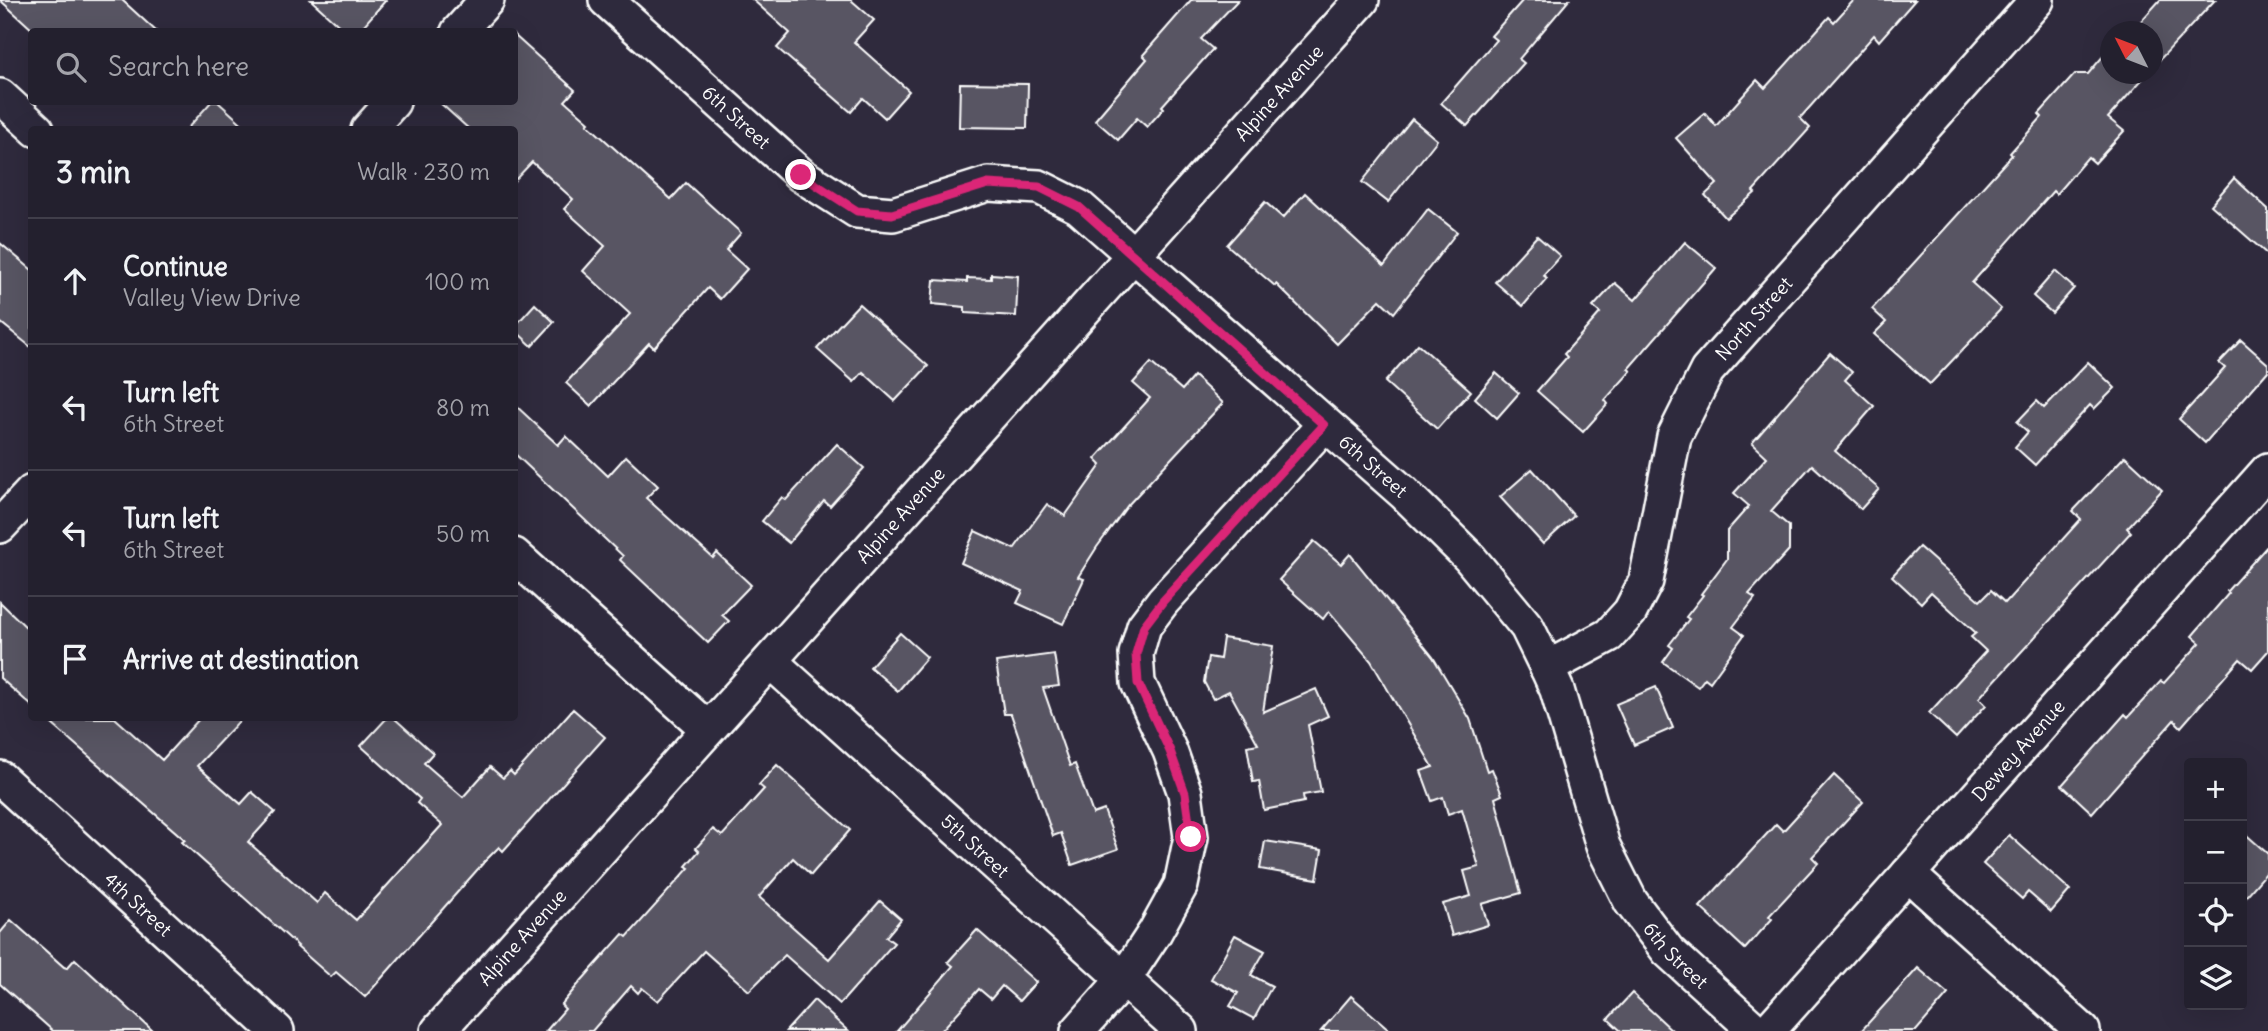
<!DOCTYPE html>
<html lang="en">
<head>
<meta charset="utf-8">
<style>
  body { margin:0; font-family:Delius,sans-serif; background:#2b2836; color:#f1f3f6 }
  .controls { position:absolute; right:21px; bottom:21px; display:grid; overflow:hidden; border-radius:7px; box-shadow:0 7px 28px #0002 }
  .controls button { width:63px; height:63px; display:grid; place-items:center; padding:0; border:0; border-bottom:2px solid #403e4a; background:#23202e; color:#f1f3f6; font:35px sans-serif }
  .compass { position:absolute; left:2100px; top:21px; width:63px; height:63px; border-radius:50%; background:#23202e; box-shadow:0 7px 28px #0002; rotate:312deg }
  .stop { position:absolute; width:21px; height:21px; margin:-16px; border:5px solid #db2777; border-radius:50%; background:#fff }
  .stop.end { background:#db2777; border-color:#fff; box-shadow:0 2px 7px #0008 }
  .list { margin:0; padding:0; list-style:none }
  h2 { display:flex; justify-content:space-between; align-items:center; height:91px; margin:0; padding:0 28px; font-size:30px }
  h2 small { font-size:23px; font-weight:400; color:#a3a3aa }
  .list li { display:grid; grid-template-columns:46px 1fr auto; gap:21px; align-items:center; box-sizing:border-box; height:126px; padding:0 28px; border-top:2px solid #403e4a }
  .list b { display:block; font-size:26px; white-space:nowrap }
  .list p { margin:0; font-size:23px; white-space:nowrap; color:#a3a3aa }
  .list em { font-size:23px; font-style:normal; color:#a3a3aa }
  .icon { flex:none; width:38px; height:38px; fill:none; stroke:currentColor; stroke-width:2; stroke-linecap:round; stroke-linejoin:round }
  .map { position:relative; flex:none; width:2268px; height:1031px; overflow:hidden }
  .search { position:absolute; background:#23202e; box-shadow:0 7px 28px #0002; left:28px; top:28px; width:490px; height:77px; display:flex; align-items:center; gap:18px; box-sizing:border-box; padding:0 24px; border-radius:7px; color:#a3a3aa; font-size:26px }
  .panel { position:absolute; background:#23202e; box-shadow:0 7px 28px #0002; left:28px; top:126px; width:490px; height:595px; border-radius:7px }
  .map>svg:first-child { display:block }
  .building { fill:#595564; stroke:#fff; stroke-width:2 }
  .lines { fill:none; stroke-linecap:round; stroke-linejoin:round }
  .street-casing { stroke:#fff; stroke-width:38 }
  .street { stroke:#2f2a3d; stroke-width:33 }
  .route { stroke:#db2777; stroke-width:9 }
  .labels { text-anchor:middle; dominant-baseline:central; stroke-width:5; stroke-linejoin:round; paint-order:stroke }
  .street-label { font-size:19px; fill:#fff; stroke:#2f2a3d }
</style>
</head>
<body>
<div class="map">
<svg width="2268" height="1031" viewBox="0 0 2268 1031">
  <rect width="100%" height="100%" fill="#2f2a3d"/>
  <filter id="ink" filterUnits="userSpaceOnUse"><feTurbulence type="fractalNoise" baseFrequency=".0143" numOctaves="2"/><feDisplacementMap in="SourceGraphic" scale="14" xChannelSelector="R" yChannelSelector="G"/><feConvolveMatrix kernelMatrix="1 2 1 2 8 2 1 2 1" color-interpolation-filters="sRGB"/></filter>
  <g filter="url(#ink)">
    <g class="building">
      <polygon points="0,0 122,0 157,32 35,32"/>
      <polygon points="311,0 386,0 358,32 346,32"/>
      <polygon points="753,0 851,0 874,20 854,42 909,91 885,118 863,98 851,112 777,48 790,33"/>
      <polygon points="1191,0 1238,0 1201,39 1213,49 1162,106 1164,108 1147,127 1137,118 1118,140 1095,120 1147,59 1143,55"/>
      <polygon points="1523,0 1569,0 1519,59 1524,63 1467,126 1441,103 1496,40 1491,36"/>
      <polygon points="1854,0 1915,0 1879,41 1874,35 1800,118 1810,128 1753,191 1755,193 1726,218 1705,195 1717,184 1676,138 1705,113 1716,126 1757,80 1765,88 1829,17 1834,22"/>
      <polygon points="2160,0 2215,0 2152,68 2152,32 2131,32"/>
      <polygon points="514,35 575,90 565,101 589,122 587,124 671,199 686,183 741,233 726,250 747,269 720,299 708,288 654,348 649,343 591,406 566,383 630,314 583,271 605,246 564,209 573,199 532,162 514,181 514,130 470,130 439,102 514,102"/>
      <polygon points="2110,48 2110,74 2147,74 2108,118 2124,131 2095,163 2088,157 2056,194 2053,191 1972,283 2001,309 1930,384 1874,334 1886,322 1872,309 2012,155 2010,153 2042,117 2039,114 2075,74 2088,74"/>
      <polygon points="960,83 1028,84 1027,128 959,127"/>
      <polygon points="211,102 218,102 249,130 186,130"/>
      <polygon points="1412,119 1437,140 1388,202 1362,182"/>
      <polygon points="2234,178 2268,209 2268,255 2211,205"/>
      <polygon points="1305,193 1384,266 1428,209 1457,232 1394,313 1380,300 1337,344 1276,284 1275,286 1227,245 1265,202 1283,218"/>
      <polygon points="1537,236 1560,256 1543,275 1547,278 1523,306 1495,282"/>
      <polygon points="1685,242 1716,268 1628,369 1631,371 1605,400 1608,404 1583,432 1537,391 1567,357 1564,354 1600,313 1593,307 1615,283 1635,300"/>
      <polygon points="0,243 32,270 32,348 0,322"/>
      <polygon points="2055,271 2074,288 2052,313 2033,296"/>
      <polygon points="991,274 1018,276 1016,316 965,313 965,307 932,304 934,280 967,282 967,278 991,279"/>
      <polygon points="535,304 554,322 532,346 514,329 514,327"/>
      <polygon points="859,304 928,366 895,401 863,372 854,382 817,349"/>
      <polygon points="2241,340 2268,364 2268,371 2205,443 2179,419 2225,368 2219,363"/>
      <polygon points="1418,344 1471,391 1437,429 1385,382"/>
      <polygon points="1830,353 1852,372 1845,380 1874,406 1835,451 1879,489 1861,509 1812,465 1771,511 1789,526 1789,550 1749,594 1755,598 1733,627 1744,635 1710,682 1705,678 1698,687 1663,662 1673,648 1669,645 1689,619 1686,617 1703,595 1701,594 1727,559 1727,531 1749,506 1734,493 1767,457 1752,443"/>
      <polygon points="2088,362 2115,388 2094,409 2090,405 2035,465 2015,447 2028,432 2017,422 2037,401 2044,408"/>
      <polygon points="1151,363 1182,390 1194,376 1223,403 1128,505 1097,547 1078,577 1084,579 1063,624 1017,603 1023,591 961,563 975,531 1014,549 1047,504 1065,516 1101,465 1095,459 1150,398 1133,383"/>
      <polygon points="1496,373 1519,393 1497,418 1475,398"/>
      <polygon points="514,404 558,445 566,436 608,476 626,456 658,486 646,498 713,558 717,553 751,585 722,615 729,621 708,643 620,560 623,556 514,453"/>
      <polygon points="837,444 864,468 830,506 824,501 789,543 762,521 782,497 786,500"/>
      <polygon points="2125,456 2162,490 2127,528 2131,532 1979,698 1986,705 1956,738 1929,713 1986,651 1971,637 1976,633 1931,592 1921,603 1892,576 1919,547 1980,601 1991,590 2005,603 2081,519 2073,511"/>
      <polygon points="1532,469 1574,516 1543,544 1500,497"/>
      <polygon points="1314,541 1341,564 1350,554 1433,657 1470,719 1487,771 1492,769 1502,795 1495,798 1521,893 1482,904 1488,925 1452,936 1443,904 1471,896 1464,871 1479,867 1462,809 1448,814 1443,797 1432,801 1421,771 1433,767 1371,661 1329,611 1323,619 1279,580"/>
      <polygon points="2268,545 2268,651 2252,669 2240,659 2181,727 2174,720 2092,813 2062,785 2125,714 2128,717 2161,681 2164,683 2200,643 2192,636 2229,593 2227,591"/>
      <polygon points="0,602 32,633 32,706 0,678"/>
      <polygon points="900,633 927,657 898,691 870,667"/>
      <polygon points="1223,638 1273,646 1263,712 1316,689 1328,716 1308,725 1321,792 1303,795 1304,802 1264,810 1259,781 1253,782 1247,746 1258,744 1229,691 1213,699 1204,682 1208,657 1220,659"/>
      <polygon points="1054,654 1059,686 1043,688 1070,766 1075,764 1093,814 1104,810 1118,849 1072,865 1061,833 1053,836 1011,714 1004,714 996,662"/>
      <polygon points="1656,687 1673,728 1634,745 1616,704"/>
      <polygon points="573,709 605,737 503,851 499,847 485,861 365,997 336,972 331,977 297,947 298,946 182,842 185,840 45,718 115,718 162,760 200,718 242,718 197,766 241,804 252,792 275,812 248,842 317,903 325,893 356,920 442,825 417,803 420,799 361,746 387,718 394,718 433,753 424,763 463,797 490,767 503,778 510,771 514,775"/>
      <polygon points="777,765 850,830 811,875 793,858 759,897 829,959 880,901 901,919 886,937 894,943 840,1004 785,955 749,991 704,951 658,1001 642,988 638,993 631,986 592,1031 546,1031 565,1009 561,1005 582,980 623,934 627,937 689,868 686,866 699,851 696,848 713,829 722,836 764,789 759,785"/>
      <polygon points="1834,775 1863,802 1812,857 1818,863 1769,916 1772,919 1745,949 1700,907 1776,824 1783,831"/>
      <polygon points="2242,831 2268,854 2268,871 2242,901"/>
      <polygon points="2009,835 2070,890 2051,912 2028,892 2022,899 1983,864"/>
      <polygon points="1265,841 1322,850 1317,879 1260,869"/>
      <polygon points="11,920 64,967 67,968 75,959 153,1031 53,1031 0,984 0,933"/>
      <polygon points="977,930 1036,982 1019,1001 1002,986 991,999 979,989 941,1031 897,1031 953,966 948,962"/>
      <polygon points="1235,935 1265,951 1251,975 1272,986 1254,1019 1230,1006 1238,993 1211,979"/>
      <polygon points="1918,968 1948,994 1916,1031 1861,1031"/>
      <polygon points="1632,993 1673,1031 1621,1031 1608,1019"/>
      <polygon points="1351,996 1391,1031 1321,1031"/>
      <polygon points="814,1000 848,1031 786,1031"/>
    </g>
    <g class="lines">
      <g class="street-casing">
        <g id="street">
          <path id="s1" d="M606,0L801,175L857,211L893,214L988,184L1039,187L1079,207L1404,493L1469,557L1527,627L1547,668L1557,690L1603,846L1631,902L1668,951L1756,1031"/>
          <polyline points="458,32 487,0"/>
          <polyline points="0,96 37,130"/>
          <polyline points="368,130 393,102"/>
          <polyline points="0,526 32,492"/>
          <polyline points="514,555 708,729"/>
          <path id="s2" d="M770,661L1181,1031"/>
          <path id="s3" d="M1547,668L1609,635L1630,612L1646,581L1674,437L1707,371L2037,0"/>
          <path id="s4" d="M0,778L277,1031"/>
          <polyline points="1908,874 2083,1031"/>
          <path id="s5" d="M438,1031L1362,0"/>
          <polyline points="1078,1031 1124,979 1155,932 1181,885 1191,837 1185,793 1170,751 1138,683 1136,654 1144,626 1163,601 1324,425"/>
          <path id="s6" d="M1768,1031L2268,470"/>
        </g>
      </g>
      <use href="#street" class="street"/>
    </g>
  </g>
  <g class="lines" filter="url(#ink)">
    <polyline class="route" points="801,175 857,211 892,214 988,184 1039,187 1079,207 1324,425 1163,601 1144,626 1136,654 1138,683 1170,751 1185,793 1191,837"/>
  </g>
  <g class="labels">
    <g class="street-label">
      <text stroke="none"><textPath href="#s5" startOffset="1260">Alpine Avenue</textPath></text>
      <text stroke="none"><textPath href="#s1" startOffset="175">6th Street</textPath></text>
      <text stroke="none"><textPath href="#s3" startOffset="427">North Street</textPath></text>
      <text stroke="none"><textPath href="#s1" startOffset="952">6th Street</textPath></text>
      <text stroke="none"><textPath href="#s5" startOffset="693">Alpine Avenue</textPath></text>
      <text stroke="none"><textPath href="#s6" startOffset="376">Dewey Avenue</textPath></text>
      <text stroke="none"><textPath href="#s2" startOffset="276">5th Street</textPath></text>
      <text stroke="none"><textPath href="#s4" startOffset="187">4th Street</textPath></text>
      <text stroke="none"><textPath href="#s5" startOffset="126">Alpine Avenue</textPath></text>
      <text stroke="none"><textPath href="#s1" startOffset="1540">6th Street</textPath></text>
    </g>
  </g>
</svg>
<div class="controls">
<button>+</button>
<button>−</button>
<button><svg class="icon" aria-label="locate" viewBox="0 0 24 24"><circle cx="12" cy="12" r="6"/><path d="M12 2v4M12 18v4M2 12h4M18 12h4"/></svg></button>
<button><svg class="icon" aria-label="layers" viewBox="0 0 24 24"><path d="M12 4l9 5-9 5-9-5zM3 14l9 5 9-5"/></svg></button>
</div>
<svg class="compass" viewBox="-18 -18 36 36"><path d="M0-13l5 13h-10z" fill="#e53935"/><path d="M0 13l5-13h-10z" fill="#a3a3aa"/></svg>
<div class="stop" style="left:1191px;top:837px"></div>
<div class="stop end" style="left:801px;top:175px"></div>
<div class="search"><svg class="icon" aria-label="search" viewBox="0 0 24 24"><circle cx="10" cy="10" r="6"/><path d="M15 15l6 6"/></svg>Search here</div>
<section class="panel">
<h2>3 min<small>Walk · 230 m</small></h2>
<ul class="list">
<li><svg class="icon" aria-label="ahead" viewBox="0 0 24 24"><path d="M12 20V5M6 11l6-6 6 6"/></svg><div><b>Continue</b><p>Valley View Drive</p></div><em>100 m</em></li>
<li><svg class="icon" aria-label="left" viewBox="0 0 24 24"><path d="M17 20v-9H6M10 6l-5 5 5 5"/></svg><div><b>Turn left</b><p>6th Street</p></div><em>80 m</em></li>
<li><svg class="icon" aria-label="left" viewBox="0 0 24 24"><path d="M17 20v-9H6M10 6l-5 5 5 5"/></svg><div><b>Turn left</b><p>6th Street</p></div><em>50 m</em></li>
<li><svg class="icon" aria-label="arrive" viewBox="0 0 24 24"><path d="M6 21V4h12l-3 4 3 4H6"/></svg><div><b>Arrive at destination</b></div></li>
</ul>
</section>
</div>
</body>
</html>
